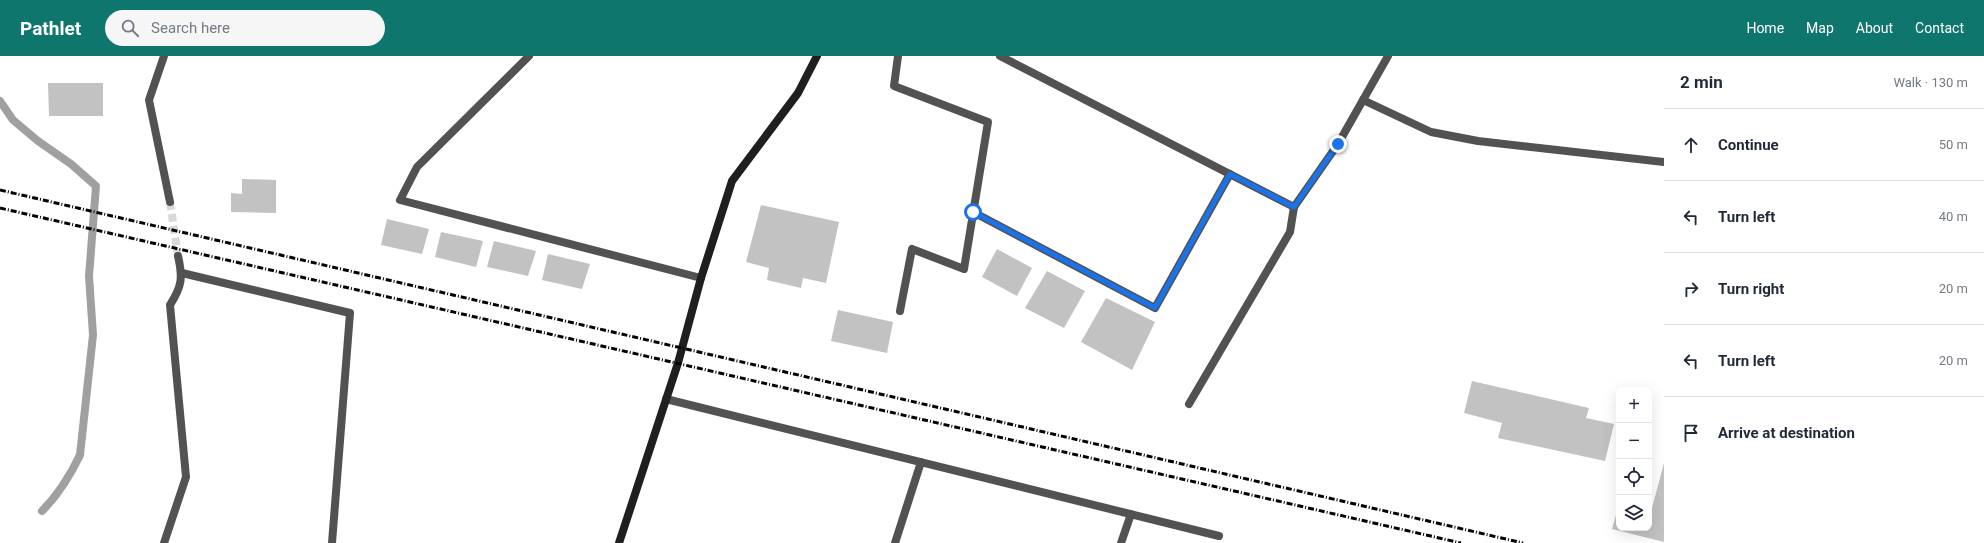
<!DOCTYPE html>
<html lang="en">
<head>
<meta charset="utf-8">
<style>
  body { margin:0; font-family:Roboto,sans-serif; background:#f6f6f7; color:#1f2937 }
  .controls { position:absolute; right:12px; bottom:12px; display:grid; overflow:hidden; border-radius:8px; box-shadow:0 4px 16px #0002 }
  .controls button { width:36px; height:36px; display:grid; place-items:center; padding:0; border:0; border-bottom:1px solid #e0e1e3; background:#fff; color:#1f2937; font:20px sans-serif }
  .stop { position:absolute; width:12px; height:12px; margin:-9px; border:3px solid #1a73e8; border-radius:50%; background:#fff }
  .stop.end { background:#1a73e8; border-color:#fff; box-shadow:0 1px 4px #0008 }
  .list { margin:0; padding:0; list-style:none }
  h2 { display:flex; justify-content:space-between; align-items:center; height:52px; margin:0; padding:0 16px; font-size:17px }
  h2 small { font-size:13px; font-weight:400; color:#747a83 }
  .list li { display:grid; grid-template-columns:26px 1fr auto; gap:12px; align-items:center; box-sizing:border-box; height:72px; padding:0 16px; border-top:1px solid #e0e1e3 }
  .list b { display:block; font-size:15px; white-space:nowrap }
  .list em { font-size:13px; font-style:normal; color:#747a83 }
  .icon { flex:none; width:22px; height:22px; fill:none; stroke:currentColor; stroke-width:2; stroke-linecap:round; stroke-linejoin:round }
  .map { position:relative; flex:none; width:1664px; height:487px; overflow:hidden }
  header { display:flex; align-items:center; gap:24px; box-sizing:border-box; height:56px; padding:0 20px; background:#0f766e; color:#fff }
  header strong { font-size:19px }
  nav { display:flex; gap:22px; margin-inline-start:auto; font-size:14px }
  .search { width:280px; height:36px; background:#f6f6f7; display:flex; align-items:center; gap:10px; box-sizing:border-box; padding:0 14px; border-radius:22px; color:#747a83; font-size:15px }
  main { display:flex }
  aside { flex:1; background:#fff }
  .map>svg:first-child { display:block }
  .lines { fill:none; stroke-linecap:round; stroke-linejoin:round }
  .stream { stroke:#a0a0a0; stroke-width:8 }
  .building { fill:#c2c2c2 }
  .street-tunnel { stroke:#d9d9d9; stroke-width:8; stroke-dasharray:8 4; stroke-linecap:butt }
  .lane { stroke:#525252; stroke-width:8 }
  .street { stroke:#525252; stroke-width:8 }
  .secondary { stroke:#1f1f1f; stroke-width:8 }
  .rail { stroke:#000; stroke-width:3; stroke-dasharray:6 2 1 2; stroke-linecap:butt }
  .route { stroke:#1a73e8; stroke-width:5 }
</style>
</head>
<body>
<header>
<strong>Pathlet</strong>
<div class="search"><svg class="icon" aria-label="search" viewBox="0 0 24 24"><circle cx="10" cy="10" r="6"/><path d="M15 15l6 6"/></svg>Search here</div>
<nav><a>Home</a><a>Map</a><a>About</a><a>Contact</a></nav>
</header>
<main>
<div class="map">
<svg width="1664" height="487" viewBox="0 0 1664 487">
  <rect width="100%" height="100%" fill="#fff"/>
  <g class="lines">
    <path class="stream" d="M0,45L13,64L38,85L71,108L96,130L89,220L93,279L80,399C70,420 59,438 42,455"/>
  </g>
  <g class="building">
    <polygon points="48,27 103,27 103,60 49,60"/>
    <polygon points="242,123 276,124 276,157 231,156 231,137 242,138"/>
    <polygon points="761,149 839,166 826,227 803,222 801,232 767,224 769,212 746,206"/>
    <polygon points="387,163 429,173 422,198 381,189"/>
    <polygon points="441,176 483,185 476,211 435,201"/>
    <polygon points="494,185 536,195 528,220 487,211"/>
    <polygon points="997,193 1032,212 1017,240 982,221"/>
    <polygon points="548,198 590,208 582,233 542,224"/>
    <polygon points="1047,215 1085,235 1064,272 1025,252"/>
    <polygon points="1106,242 1155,266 1132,314 1081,286"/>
    <polygon points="838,254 893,266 887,297 831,285"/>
    <polygon points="1472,325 1589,352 1586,362 1614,368 1605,405 1498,382 1502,367 1464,357"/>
    <polygon points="1664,407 1664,486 1612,473 1617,456 1619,456 1619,472 1649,472 1649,463"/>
  </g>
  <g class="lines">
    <polyline class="street-tunnel" points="170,146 178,200"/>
    <g class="lane">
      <polyline points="182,217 350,257 332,487"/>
      <polyline points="895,487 921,406"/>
    </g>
    <g class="street">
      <polyline points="164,0 149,44 170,146"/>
      <polyline points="529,0 417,111 400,144 701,222"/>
      <polyline points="898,0 894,30 988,66 964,213 912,193 900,255"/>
      <polyline points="1000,0 1294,151 1338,88 1388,0"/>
      <polyline points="1363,44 1431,76 1478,85 1664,106"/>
      <polyline points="973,156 1155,252 1230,118"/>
      <polyline points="666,343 1219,480"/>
      <polyline points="1189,348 1290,176 1294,151"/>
      <path d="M164,487L186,421L170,249C182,230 183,222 178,200"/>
      <polyline points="1121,487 1131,458"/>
    </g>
    <polyline class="secondary" points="619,487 678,307 701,222 732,125 798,37 817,0"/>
    <g class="rail">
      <polyline points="0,134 1523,487"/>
      <polyline points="0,152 1461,487"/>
    </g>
  </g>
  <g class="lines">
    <polyline class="route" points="973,156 1155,252 1230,118 1294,151 1338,88"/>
  </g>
</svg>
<div class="controls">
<button>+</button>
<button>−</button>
<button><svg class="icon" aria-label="locate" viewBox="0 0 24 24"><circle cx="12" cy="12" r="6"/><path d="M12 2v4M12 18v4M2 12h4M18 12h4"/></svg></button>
<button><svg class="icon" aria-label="layers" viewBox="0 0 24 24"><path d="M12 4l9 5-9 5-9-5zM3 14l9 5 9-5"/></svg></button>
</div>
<div class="stop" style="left:973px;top:156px"></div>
<div class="stop end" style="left:1338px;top:88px"></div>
</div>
<aside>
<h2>2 min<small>Walk · 130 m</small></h2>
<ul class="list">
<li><svg class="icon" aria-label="ahead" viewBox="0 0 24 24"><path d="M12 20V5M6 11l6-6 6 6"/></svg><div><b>Continue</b></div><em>50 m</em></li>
<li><svg class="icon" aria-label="left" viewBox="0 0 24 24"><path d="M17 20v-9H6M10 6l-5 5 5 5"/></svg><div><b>Turn left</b></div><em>40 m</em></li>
<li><svg class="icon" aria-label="right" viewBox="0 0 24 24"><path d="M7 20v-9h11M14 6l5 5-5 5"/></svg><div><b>Turn right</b></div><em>20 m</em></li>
<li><svg class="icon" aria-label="left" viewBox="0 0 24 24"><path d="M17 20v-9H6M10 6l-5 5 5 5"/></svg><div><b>Turn left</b></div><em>20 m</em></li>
<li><svg class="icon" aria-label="arrive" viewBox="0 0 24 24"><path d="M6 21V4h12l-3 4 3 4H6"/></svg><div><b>Arrive at destination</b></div></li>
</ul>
</aside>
</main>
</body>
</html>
